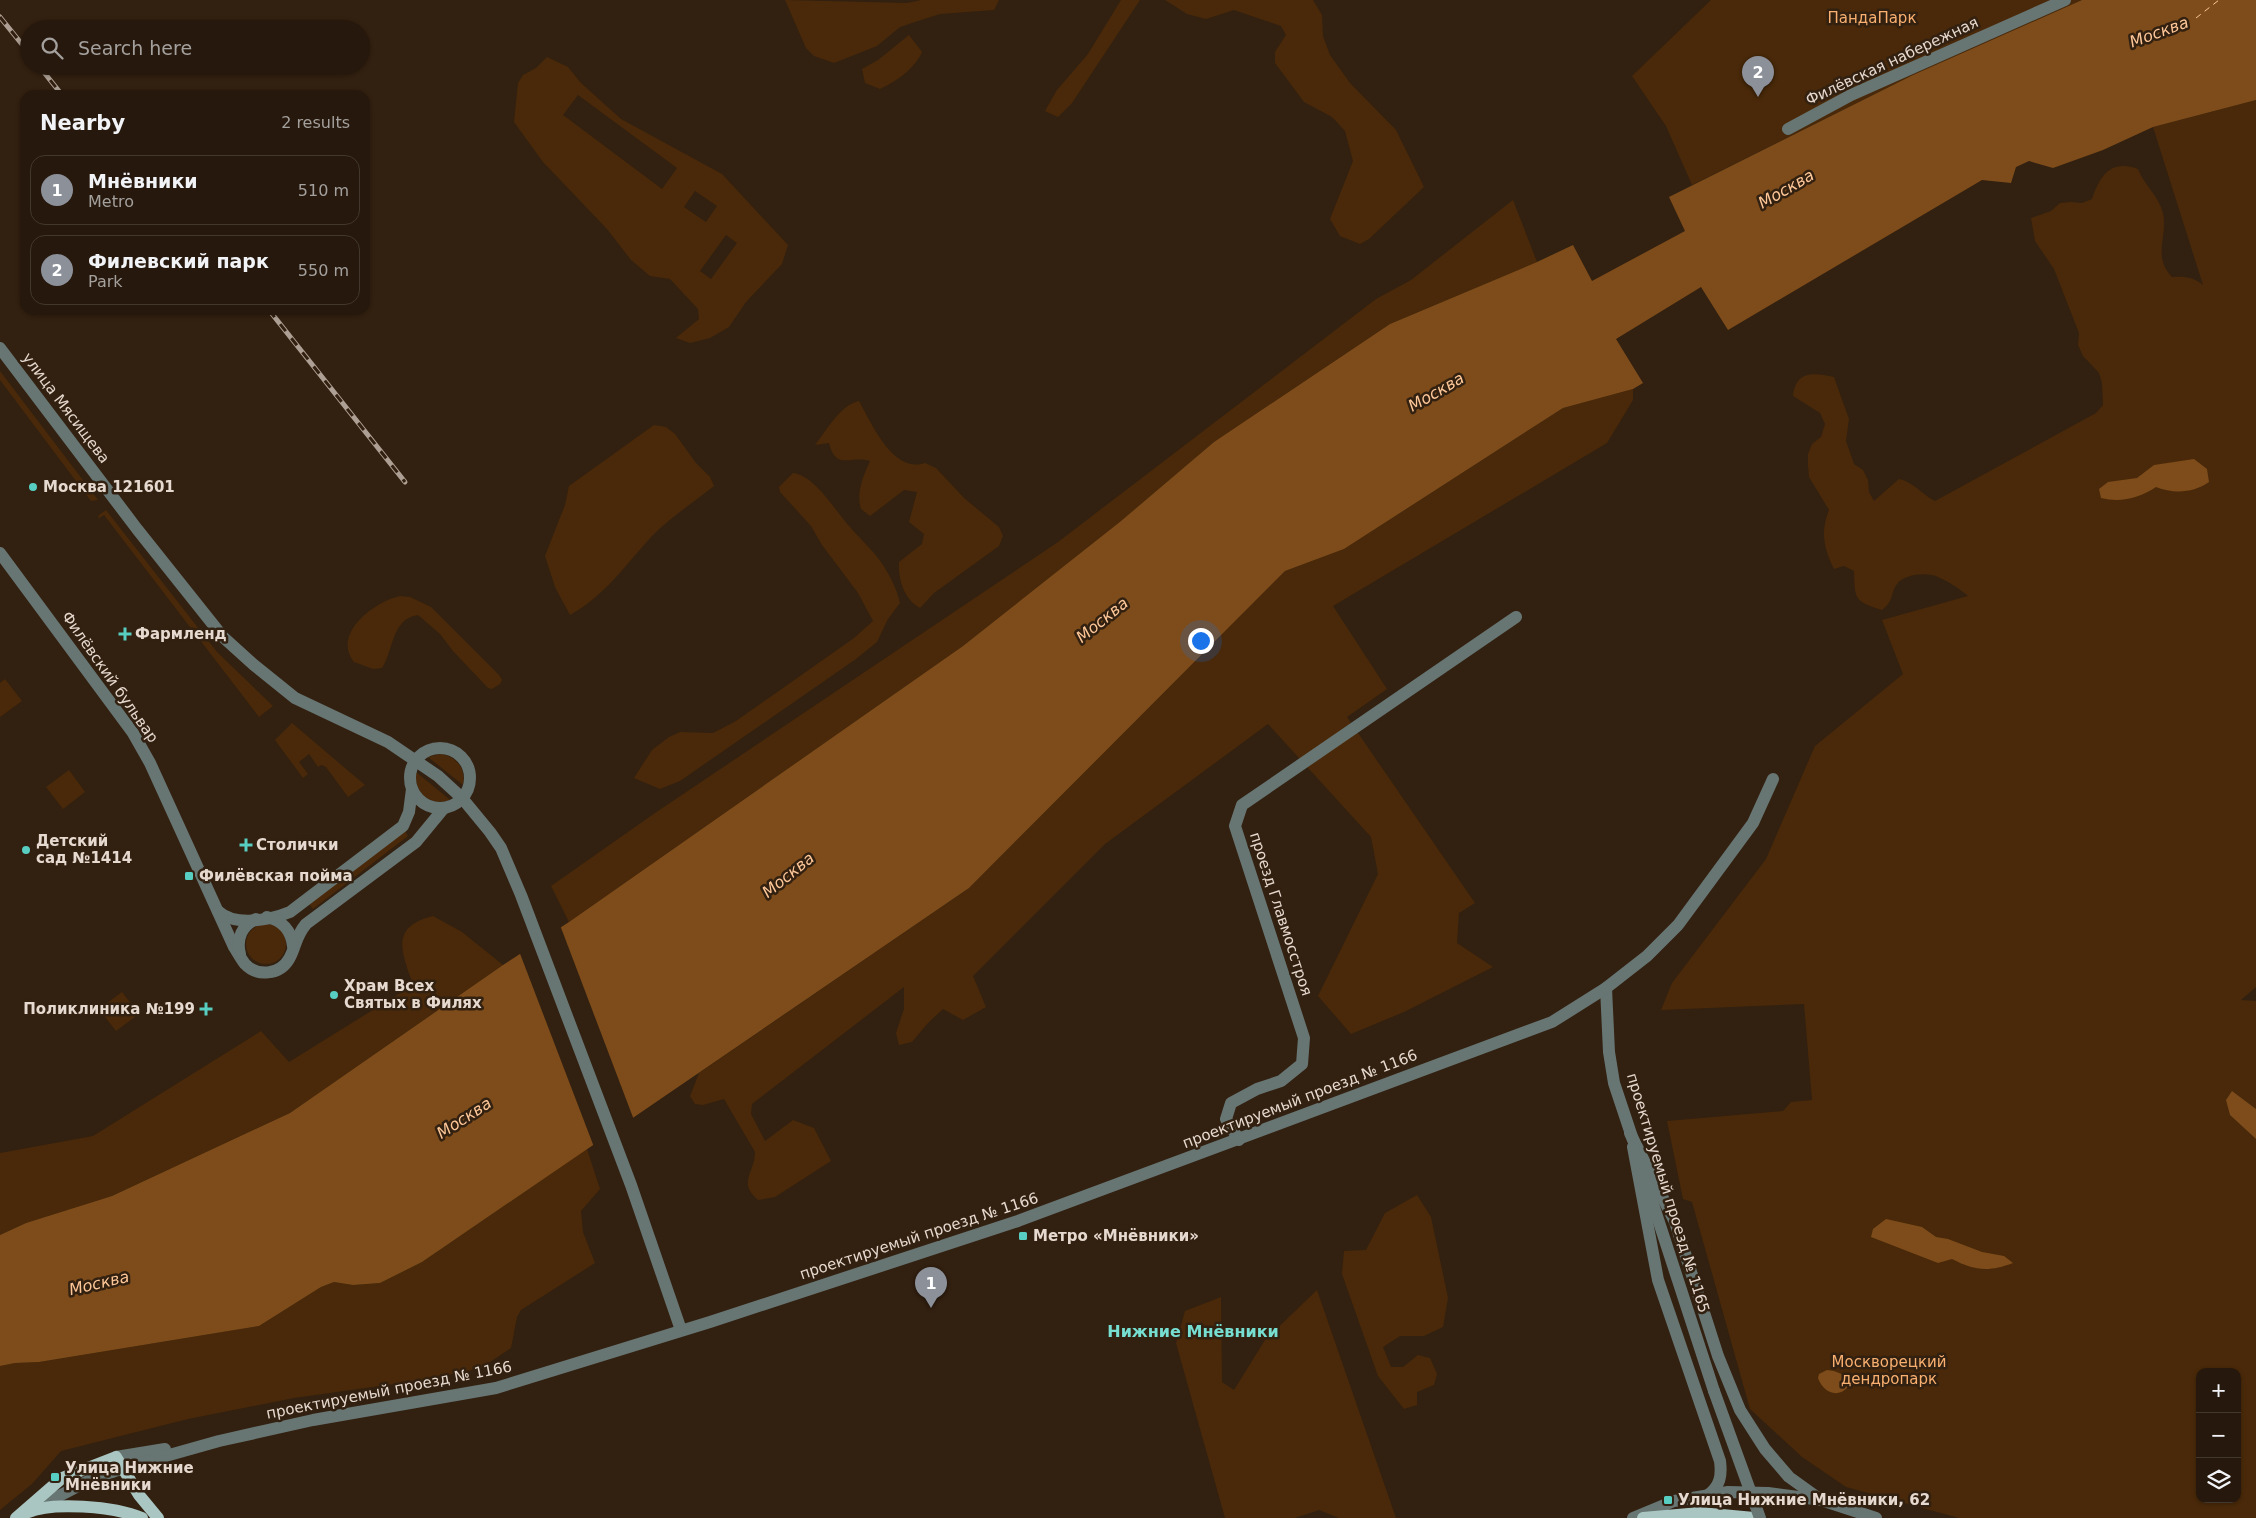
<!DOCTYPE html>
<html lang="en">
<head>
<meta charset="utf-8">
<style>
  body { margin:0; font-family:"DejaVu Sans",sans-serif; background:#32251a; color:#f1f3f6 }
  .controls { position:absolute; right:15px; bottom:15px; display:grid; overflow:hidden; border-radius:10px; box-shadow:0 1px 4px #0004 }
  .controls button { width:45px; height:45px; display:grid; place-items:center; padding:0; border:0; border-bottom:1px solid #42372d; background:#26180c; color:#f1f3f6; font:25px sans-serif }
  .you { position:absolute; left:1200px; top:640px; width:18px; height:18px; margin:-12px; border:4px solid #fff; border-radius:50%; background:#1a73e8; box-shadow:0 0 0 8px #1a73e833 }
  .badge { display:grid; place-items:center; width:32px; height:32px; border-radius:50%; background:#8c9099; color:#fff; font-size:16px; font-weight:700 }
  .pin { position:absolute; translate:-50% -41px; filter:drop-shadow(0 1px 2px #0008) }
  .pin::after { content:''; position:absolute; top:26px; width:18px; height:15px; background:inherit; clip-path:polygon(0 0,100% 0,50% 100%) }
  .list { margin:0; padding:0; list-style:none }
  h2 { display:flex; justify-content:space-between; align-items:center; height:65px; margin:0; padding:0 20px; font-size:21px }
  h2 small { font-size:16px; font-weight:400; color:#a4a09d }
  .list li { display:grid; grid-template-columns:32px 1fr auto; gap:15px; align-items:center; box-sizing:border-box; height:70px; margin:0 10px 10px; padding:0 10px; border:1px solid #42372d; border-radius:15px }
  .list b { display:block; font-size:19px; white-space:nowrap }
  .list p { margin:0; font-size:16px; white-space:nowrap; color:#a4a09d }
  .list em { font-size:16px; font-style:normal; color:#a4a09d }
  .icon { flex:none; width:28px; height:28px; fill:none; stroke:currentColor; stroke-width:2; stroke-linecap:round; stroke-linejoin:round }
  .map { position:relative; flex:none; width:2256px; height:1518px; overflow:hidden }
  .search { position:absolute; background:#26180c; box-shadow:0 1px 4px #0004; left:20px; top:20px; width:350px; height:55px; display:flex; align-items:center; gap:12px; box-sizing:border-box; padding:0 18px; border-radius:28px; color:#a4a09d; font-size:19px }
  .panel { position:absolute; background:#26180c; box-shadow:0 1px 4px #0004; left:20px; top:90px; width:350px; height:225px; border-radius:15px }
  .map>svg:first-child { display:block }
  .green { fill:#492909; fill-rule:evenodd }
  .water { fill:#7e4c1a }
  .pier { fill:#322010 }
  .lines { fill:none; stroke-linecap:round; stroke-linejoin:round }
  .ferry { stroke:#fec798; stroke-width:1; stroke-dasharray:6 5; stroke-linecap:butt }
  .minor { stroke:#677573; stroke-width:12 }
  .major { stroke:#a9c6c2; stroke-width:12 }
  .rail-casing { stroke:#ad9f93; stroke-width:5 }
  .rail { stroke:#322010; stroke-width:3; stroke-dasharray:9; stroke-linecap:butt }
  .minor-bridge { stroke:#677573; stroke-width:12 }
  .poi-dot { fill:#57cec1; stroke:#322010; stroke-width:2 }
  .labels { text-anchor:middle; dominant-baseline:central; stroke-width:5; stroke-linejoin:round; paint-order:stroke }
  .park-label { font-size:15px; fill:#f9b070; stroke:#322010 }
  .street-label { font-size:15px; fill:#e6d9cf; stroke:#322010 }
  .poi-label { font-size:15px; font-weight:bold; fill:#e6d9cf; stroke:#322010; text-anchor:start }
  .water-label { font-size:16px; font-style:italic; fill:#fec798; stroke:#322010 }
  .neighbourhood-label { font-size:16px; font-weight:bold; fill:#76dfd2; stroke:#322010 }
</style>
</head>
<body>
<div class="map">
<svg width="2256" height="1518" viewBox="0 0 2256 1518">
  <rect width="100%" height="100%" fill="#322010"/>
  <g class="green">
    <polygon points="785,0 907,3 921,0 999,0 994,10 940,14 921,20 900,27 877,46 834,63 814,56 806,48"/>
    <polygon points="1121,0 1140,0 1072,103 1058,117 1045,111 1057,90 1088,54"/>
    <polygon points="1165,0 1313,0 1322,15 1323,36 1330,55 1350,83 1396,130 1424,187 1369,239 1360,244 1340,236 1330,219 1353,161 1345,131 1332,117 1304,102 1275,63 1275,52 1286,35 1281,26 1234,10 1206,19 1187,14"/>
    <polygon points="1711,0 2082,0 1913,75 1692,185 1666,126 1632,76"/>
    <path d="M909,35L922,52C915,68 896,82 880,89L865,83L862,69L878,60Z"/>
    <path d="M547,57L568,67L581,83L621,119L722,174L788,245L782,264L746,302L729,327L710,338L690,343L676,338L699,319L698,309L670,279L650,276L631,260L607,229L543,162L514,122L518,83L523,75L536,68ZM578,95L677,168L662,189L563,115ZM695,191L717,206L706,222L684,207ZM726,235L737,243L711,279L700,271Z"/>
    <path d="M2256,100V987L2241,1000L2256,1001V1109L2233,1092L2227,1100L2230,1115L2256,1139V1518H1959L1846,1487L1802,1457L1750,1409L1692,1202L1683,1199L1667,1121L1783,1111L1791,1102L1812,1100L1804,1004L1661,1010L1672,983L1766,859L1815,746L1903,674L1882,620L1968,596C1960,589 1948,581 1938,577C1928,572 1904,574 1897,584C1890,594 1894,601 1882,610C1854,601 1855,600 1854,571L1844,566L1834,569C1824,549 1820,532 1829,510L1809,477L1808,465V454L1812,444L1821,437L1825,424L1820,413L1793,396C1796,370 1814,373 1834,377L1849,419L1846,441L1854,464L1863,470L1868,480L1869,492L1874,501L1899,479C1914,482 1921,494 1935,501L2096,413L2103,405L2102,383L2099,373L2083,356L2078,345L2079,333L2054,269L2035,241L2031,218L2051,211L2060,203L2071,202L2082,203L2092,199C2100,176 2110,159 2138,169C2144,185 2159,196 2163,213C2168,237 2152,256 2172,277C2185,276 2193,277 2203,285L2153,127ZM2200,1372H2237V1499H2200Z"/>
    <polygon points="1513,200 1537,262 1390,324 1214,442 1121,521 963,646 569,922 551,886 655,813 1058,542 1376,299 1411,280"/>
    <polygon points="0,371 98,500 91,501 0,380"/>
    <path d="M1633,389V400L1607,443L1333,606L1387,689L1347,717L1475,903L1459,913L1457,943L1493,967L1404,1012L1351,1034L1318,996L1378,874L1371,837L1268,724L1105,844L973,976L986,1007L963,1020L943,1009L927,1024L912,1042L899,1045L896,1033L904,1009V987L752,1104L751,1114L765,1141L793,1120L814,1128L831,1161L775,1197L758,1200C737,1182 755,1173 755,1152L724,1099L703,1105L695,1104L690,1096L699,1073L969,888L1285,571L1344,549L1563,408Z"/>
    <path d="M859,401C872,424 893,474 925,463L936,468L964,498L999,527L1003,536L999,546L934,593L920,608C904,599 898,580 899,562L922,544L924,534L909,522L917,492L904,490L870,516L861,509C856,492 863,477 870,461C850,455 836,471 829,443L815,445C827,430 840,405 859,401Z"/>
    <path d="M654,425L666,427L675,434L696,463L710,477L714,486C694,502 671,517 653,535C626,564 605,596 570,615L555,587L545,556L565,505L569,486Z"/>
    <path d="M793,473C816,476 835,511 850,527C861,540 873,550 883,565C890,576 897,589 900,603L888,619L877,642L856,659L680,781L660,789L634,778L652,750L669,737L680,732L713,733L736,721L854,638L873,621L858,593L822,545L811,526L780,492L779,487Z"/>
    <polygon points="106,510 217,652 273,706 259,717 104,515 98,519 99,515"/>
    <path d="M400,596L410,597L431,607L499,675L502,680L500,684L492,689L488,688L453,651L440,634L418,615C391,619 394,650 382,668L373,669L354,662C332,633 374,602 400,596Z"/>
    <polygon points="5,679 22,701 0,717 0,683"/>
    <polygon points="292,723 365,785 348,797 326,767 321,765 318,767 309,754 299,762 308,774 303,778 275,740"/>
    <path d="M441,754C457,757 466,769 463,785L428,757Z"/>
    <polygon points="69,770 85,792 63,809 46,787"/>
    <path d="M416,772L450,800C431,807 413,793 416,772Z"/>
    <polygon points="405,831 408,836 313,909 309,904"/>
    <path d="M433,916L462,932L503,965L290,1113L112,1196L26,1223L0,1235V1153L93,1136L261,1031L289,1062L413,985C403,954 388,927 433,916Z"/>
    <circle cx="266" cy="944" r="20"/>
    <polygon points="122,992 139,1014 116,1031 99,1009"/>
    <polygon points="587,1149 600,1189 581,1211 583,1232 595,1263 521,1310 517,1317 511,1348 481,1368 423,1380 294,1398 188,1419 61,1451 32,1484 0,1510 0,1366 15,1363 39,1362 259,1326 321,1287 334,1282 353,1285 380,1283 422,1262"/>
    <polygon points="1417,1195 1431,1217 1448,1298 1443,1327 1424,1336 1400,1336 1383,1347 1391,1367 1403,1367 1418,1355 1430,1358 1437,1374 1434,1385 1417,1392 1417,1405 1404,1409 1378,1376 1342,1274 1344,1251 1366,1250 1385,1213"/>
    <polygon points="1317,1290 1396,1518 1339,1518 1319,1510 1295,1518 1225,1518 1176,1343 1185,1311 1221,1297 1222,1382 1234,1390 1265,1340"/>
  </g>
  <g class="water">
    <polygon points="2082,0 2256,0 2256,100 2153,127 2103,150 2053,168 2029,161 2016,167 2011,183 1982,180 1728,330 1701,287 1616,339 1643,383 1633,389 1563,408 1344,549 1285,571 969,888 422,1262 380,1283 353,1285 334,1282 321,1287 259,1326 39,1362 15,1363 0,1366 0,1235 26,1223 112,1196 290,1113 503,965 569,922 963,646 1121,521 1214,442 1390,324 1537,262 1573,245 1592,281 1685,231 1669,197 1913,75"/>
    <path d="M2194,459L2207,469L2209,482C2193,493 2174,494 2156,487C2139,498 2121,503 2101,498L2099,489L2108,482L2137,478L2154,465Z"/>
    <polygon points="2232,1091 2256,1109 2256,1139 2230,1115 2226,1100"/>
    <path d="M1886,1219L1922,1227L1936,1237L1948,1239L1982,1252L2004,1256L2013,1263C1989,1272 1975,1271 1952,1259L1938,1263L1871,1237L1873,1229Z"/>
    <path d="M1827,1370L1834,1371L1844,1375L1848,1387C1837,1399 1823,1392 1818,1378L1819,1374Z"/>
  </g>
  <polygon class="pier" points="560,925 634,1120 594,1147 519,951"/>
  <g class="lines">
    <polyline class="ferry" points="2196,18 2219,0"/>
    <g class="minor">
      <polyline points="1788,129 1851,95 2065,0"/>
      <polyline points="0,348 137,529 223,637 254,665 295,698 388,742 438,776 462,798 490,832 501,848 521,895 631,1185 681,1330"/>
      <path d="M0,553L133,733L150,763L234,947C238,953 241,959 245,964C257,977 280,975 289,959C296,947 295,937 306,924L416,842L444,808"/>
      <circle cx="440" cy="778" r="30"/>
      <path d="M218,911C235,927 270,920 290,912L403,826L409,812L412,789"/>
      <path d="M267,917C283,921 291,930 293,946"/>
      <path d="M240,954C236,939 242,925 256,919"/>
      <polyline points="1606,988 1609,1052 1614,1083 1633,1140"/>
      <polyline points="1630,1133 1675,1222 1718,1356 1740,1410 1765,1449 1789,1477 1821,1500"/>
      <polyline points="1239,1140 1226,1119 1231,1103 1257,1089 1281,1081 1302,1064 1304,1038 1235,826 1242,805 1516,617"/>
      <path d="M1633,1147L1658,1280L1720,1461C1722,1476 1720,1486 1708,1495"/>
      <polyline points="1643,1173 1714,1391"/>
      <polyline points="116,1457 165,1449"/>
      <polyline points="32,1510 90,1480 123,1468 219,1441 313,1420 496,1388 710,1322 1018,1221 1552,1022 1606,988 1647,956 1678,925 1753,823 1773,779"/>
      <polyline points="1633,1518 1674,1501 1728,1492 1768,1493 1821,1500 1876,1518"/>
    </g>
    <g class="major">
      <path d="M24,1514C50,1500 116,1507 142,1518"/>
      <polyline points="16,1518 62,1478 116,1457 139,1495 158,1518"/>
      <polyline points="1643,1518 1700,1513 1754,1518"/>
    </g>
    <g class="rail-casing">
      <g id="rail">
        <polyline points="0,17 29,53"/>
        <polyline points="39,66 62,95"/>
        <polyline points="269,310 405,482"/>
      </g>
    </g>
    <use href="#rail" class="rail"/>
    <polyline class="minor-bridge" points="1714,1391 1760,1518"/>
  </g>
  <g class="poi-dot">
    <circle cx="33" cy="487" r="5"/>
    <path d="M122.5 626.5h5v5h5v5h-5v5h-5v-5h-5v-5h5z"/>
    <path d="M243.5 837.5h5v5h5v5h-5v5h-5v-5h-5v-5h5z"/>
    <circle cx="26" cy="850" r="5"/>
    <rect x="184" y="871" width="10" height="10" rx="2.5"/>
    <circle cx="334" cy="995" r="5"/>
    <path d="M203.5 1001.5h5v5h5v5h-5v5h-5v-5h-5v-5h5z"/>
    <rect x="1018" y="1231" width="10" height="10" rx="2.5"/>
    <rect x="50" y="1472" width="10" height="10" rx="2.5"/>
    <rect x="1663" y="1495" width="10" height="10" rx="2.5"/>
  </g>
  <g class="labels">
    <g class="park-label">
      <text x="1872" y="18">ПандаПарк</text>
      <text x="1889" y="1362">Москворецкий<tspan x="1889" dy="17">дендропарк</tspan></text>
    </g>
    <g class="street-label">
      <text transform="translate(1892 61) rotate(-25)">Филёвская набережная</text>
      <text transform="translate(66 408) rotate(53)">улица Мясищева</text>
      <text transform="translate(110 677) rotate(55)">Филёвский бульвар</text>
      <text transform="translate(1281 914) rotate(72)">проезд Главмосстроя</text>
      <text transform="translate(1300 1099) rotate(-21)">проектируемый проезд № 1166</text>
      <text transform="translate(1668 1193) rotate(73)">проектируемый проезд № 1165</text>
      <text transform="translate(919 1236) rotate(-18)">проектируемый проезд № 1166</text>
      <text transform="translate(389 1390) rotate(-11)">проектируемый проезд № 1166</text>
    </g>
    <g class="poi-label">
      <text x="43" y="487">Москва 121601</text>
      <text x="135" y="634">Фармленд</text>
      <text x="36" y="841">Детский<tspan x="36" dy="17">сад №1414</tspan></text>
      <text x="256" y="845">Столички</text>
      <text x="199" y="876">Филёвская пойма</text>
      <text x="344" y="986">Храм Всех<tspan x="344" dy="17">Святых в Филях</tspan></text>
      <text x="195" y="1009" text-anchor="end">Поликлиника №199</text>
      <text x="1033" y="1236">Метро «Мнёвники»</text>
      <text x="65" y="1468">Улица Нижние<tspan x="65" dy="17">Мнёвники</tspan></text>
      <text x="1678" y="1500">Улица Нижние Мнёвники, 62</text>
    </g>
    <g class="water-label">
      <text transform="translate(2159 32) rotate(-20)">Москва</text>
      <text transform="translate(1786 189) rotate(-30)">Москва</text>
      <text transform="translate(1436 392) rotate(-30)">Москва</text>
      <text transform="translate(1102 620) rotate(-39)">Москва</text>
      <text transform="translate(788 875) rotate(-39)">Москва</text>
      <text transform="translate(464 1118) rotate(-33)">Москва</text>
      <text transform="translate(99 1283) rotate(-13)">Москва</text>
    </g>
    <g class="neighbourhood-label">
      <text x="1193" y="1331">Нижние Мнёвники</text>
    </g>
  </g>
</svg>
<div class="controls">
<button>+</button>
<button>−</button>
<button><svg class="icon" aria-label="layers" viewBox="0 0 24 24"><path d="M12 4l9 5-9 5-9-5zM3 14l9 5 9-5"/></svg></button>
</div>
<div class="you"></div>
<div class="pin badge" style="left:931px;top:1308px">1</div>
<div class="pin badge" style="left:1758px;top:97px">2</div>
<div class="search"><svg class="icon" aria-label="search" viewBox="0 0 24 24"><circle cx="10" cy="10" r="6"/><path d="M15 15l6 6"/></svg>Search here</div>
<section class="panel">
<h2>Nearby<small>2 results</small></h2>
<ul class="list">
<li><span class="badge">1</span><div><b>Мнёвники</b><p>Metro</p></div><em>510 m</em></li>
<li><span class="badge">2</span><div><b>Филевский парк</b><p>Park</p></div><em>550 m</em></li>
</ul>
</section>
</div>
</body>
</html>
